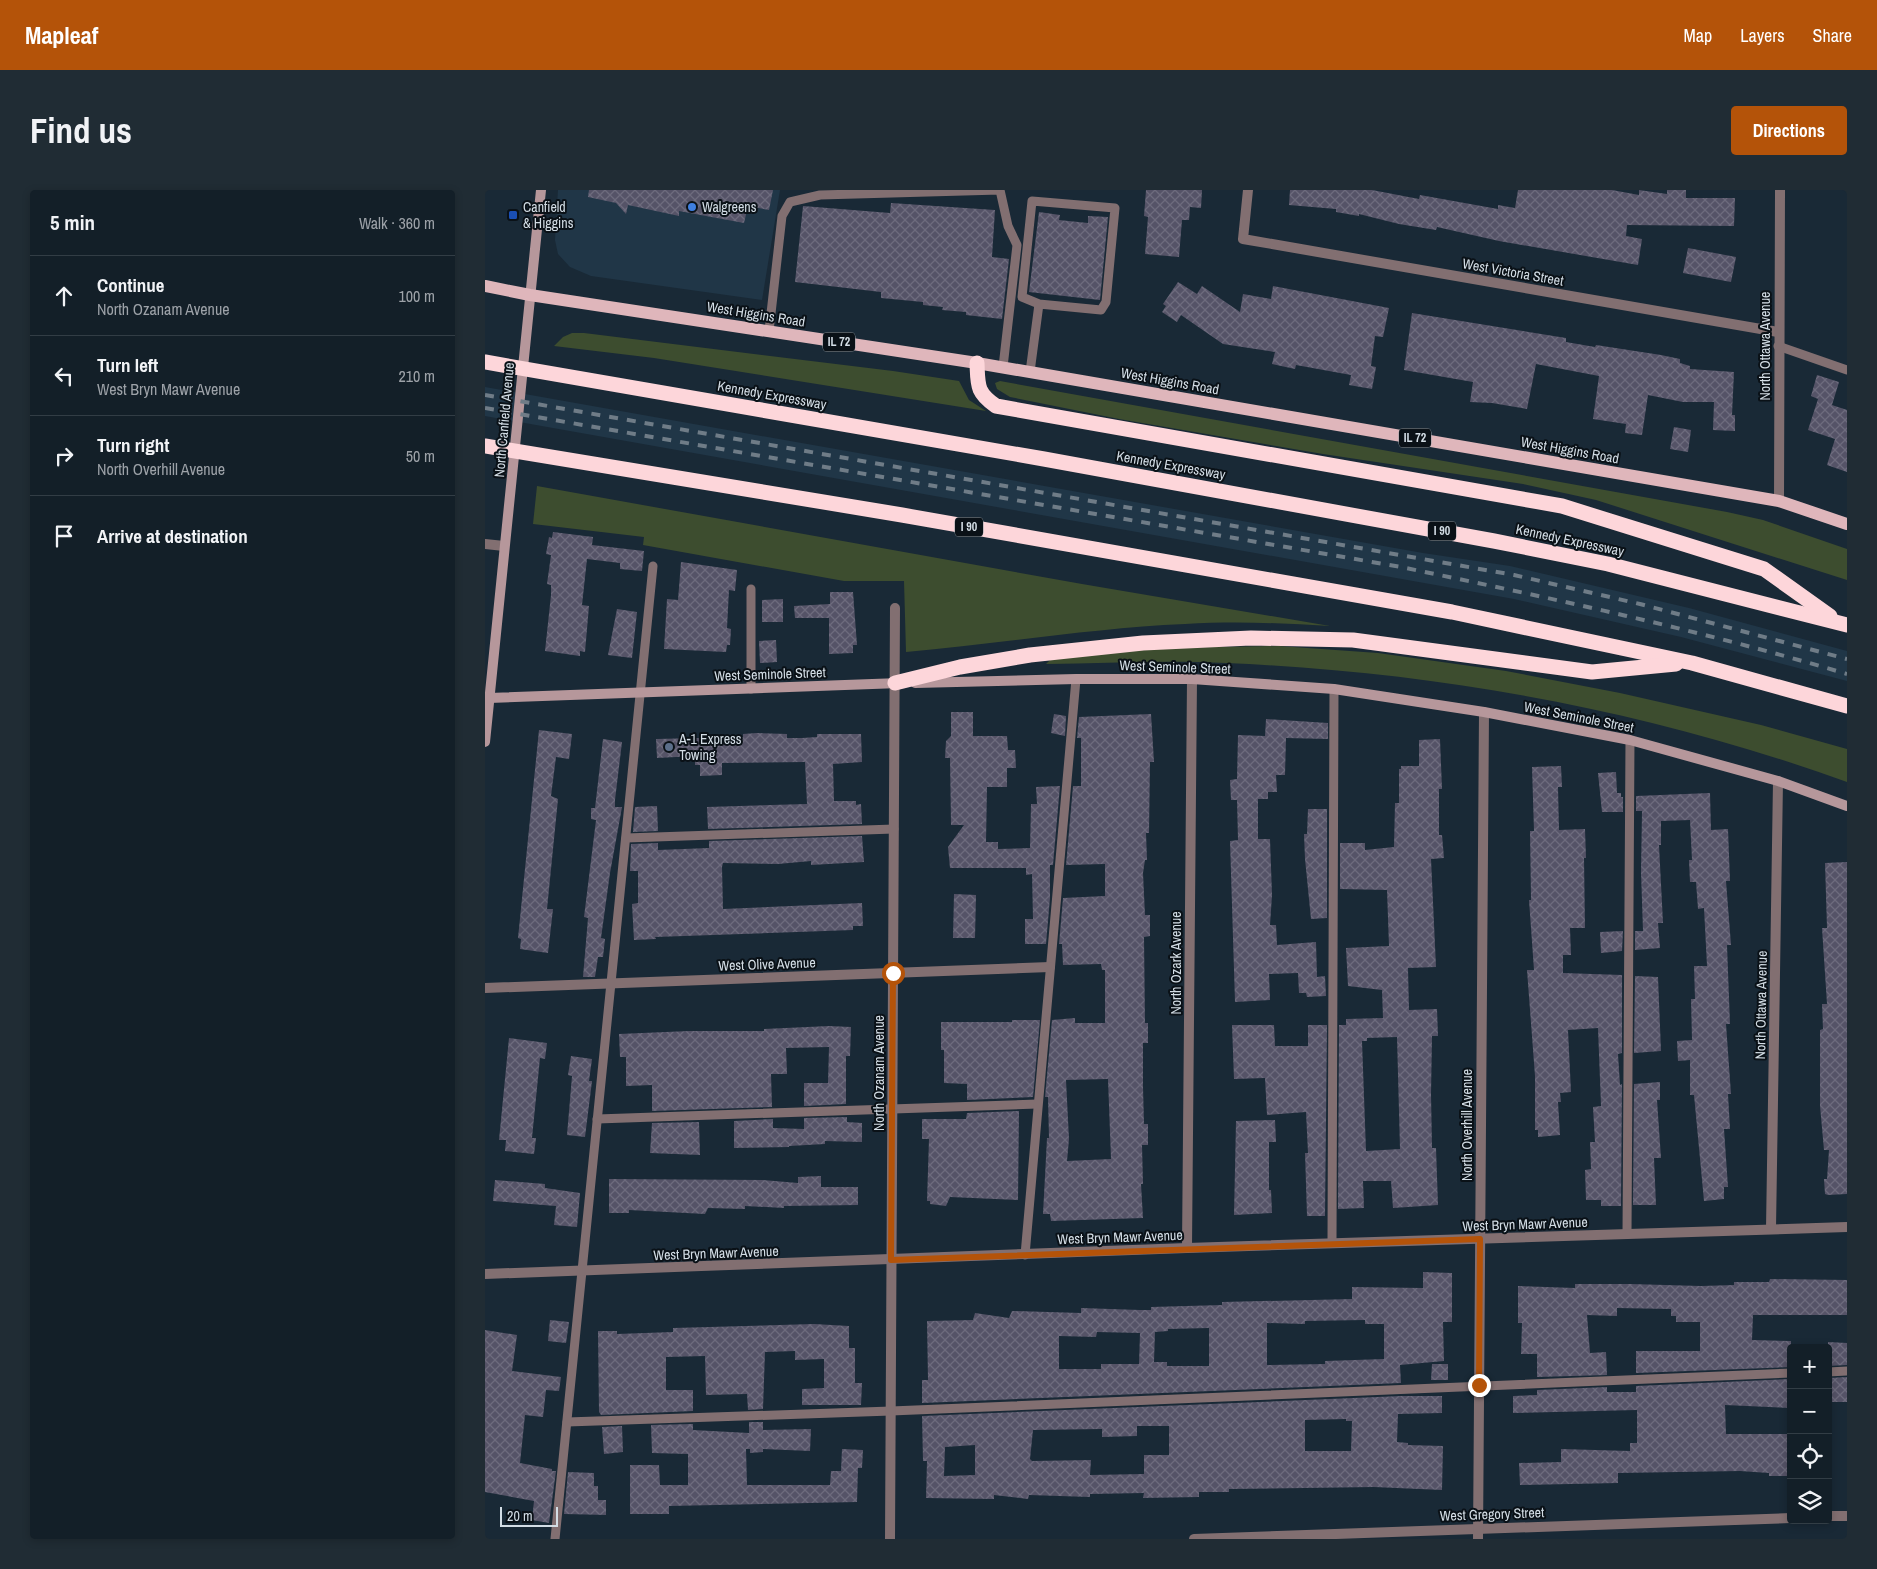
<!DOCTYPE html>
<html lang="en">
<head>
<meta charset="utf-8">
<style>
  body { margin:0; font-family:"Archivo Narrow",sans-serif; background:#202c34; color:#f1f3f6 }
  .controls { position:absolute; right:15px; bottom:15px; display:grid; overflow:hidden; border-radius:5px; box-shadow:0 2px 8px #0003 }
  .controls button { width:45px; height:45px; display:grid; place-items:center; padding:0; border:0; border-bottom:1px solid #323d45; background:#131f28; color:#f1f3f6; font:25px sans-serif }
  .scale { position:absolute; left:15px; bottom:12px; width:58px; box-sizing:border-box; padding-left:5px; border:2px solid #d3dde5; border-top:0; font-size:14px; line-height:18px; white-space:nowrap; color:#d3dde5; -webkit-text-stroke:4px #0a1117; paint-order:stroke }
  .stop { position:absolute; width:15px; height:15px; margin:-11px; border:4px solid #b45309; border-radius:50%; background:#fff }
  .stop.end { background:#b45309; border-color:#fff; box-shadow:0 1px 5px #0008 }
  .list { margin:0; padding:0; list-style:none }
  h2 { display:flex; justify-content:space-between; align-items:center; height:65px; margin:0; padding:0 20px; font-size:21px }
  h2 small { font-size:16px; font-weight:400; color:#9da2a8 }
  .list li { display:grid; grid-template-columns:32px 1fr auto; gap:15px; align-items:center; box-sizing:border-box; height:80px; padding:0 20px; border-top:1px solid #323d45 }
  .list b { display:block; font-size:19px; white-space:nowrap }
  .list p { margin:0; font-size:16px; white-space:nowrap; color:#9da2a8 }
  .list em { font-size:16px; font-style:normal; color:#9da2a8 }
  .icon { flex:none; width:28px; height:28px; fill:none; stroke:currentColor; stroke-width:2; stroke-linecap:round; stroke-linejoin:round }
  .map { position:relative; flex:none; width:1362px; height:1349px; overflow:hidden; border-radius:5px }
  header { display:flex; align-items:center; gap:30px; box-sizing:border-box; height:70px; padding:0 25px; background:#b45309; color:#fff }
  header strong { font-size:24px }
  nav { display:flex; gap:28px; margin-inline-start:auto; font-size:18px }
  .intro { display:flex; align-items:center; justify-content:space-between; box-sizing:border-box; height:120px; padding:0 30px }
  h1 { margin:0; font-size:35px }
  .button { padding:12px 22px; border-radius:5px; background:#b45309; color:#fff; font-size:18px; font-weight:700 }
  main { display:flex; gap:30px; padding:0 30px }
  aside { flex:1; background:#131f28; border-radius:5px; box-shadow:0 2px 8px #0003 }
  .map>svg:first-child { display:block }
  .built { fill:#203647 }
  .green { fill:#3d4d2f }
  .building { fill:url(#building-cross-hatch); fill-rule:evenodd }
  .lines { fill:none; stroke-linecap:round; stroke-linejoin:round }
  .lane { stroke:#826f71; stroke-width:9 }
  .street { stroke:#826f71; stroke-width:10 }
  .secondary { stroke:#b6979b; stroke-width:10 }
  .primary { stroke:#dfb6bb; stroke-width:12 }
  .highway { stroke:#fdd6da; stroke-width:15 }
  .rail { stroke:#6f7c87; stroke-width:4; stroke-dasharray:9 9; stroke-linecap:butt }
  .route { stroke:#b45309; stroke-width:6 }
  .shop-dot { fill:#3f7fe0; stroke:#0a1117; stroke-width:2 }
  .transit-dot { fill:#1a4fb4; stroke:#0a1117; stroke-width:2 }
  .service-dot { fill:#5c6f8a; stroke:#0a1117; stroke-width:2 }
  .labels { text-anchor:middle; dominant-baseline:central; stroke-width:4; stroke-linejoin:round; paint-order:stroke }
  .shield { fill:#0a1117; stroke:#97a0a7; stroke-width:1 }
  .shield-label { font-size:12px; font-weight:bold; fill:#d3dde5 }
  .poi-label { font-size:14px; fill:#d3dde5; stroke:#0a1117; text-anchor:start }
  .street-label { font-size:14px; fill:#d3dde5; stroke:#0a1117 }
</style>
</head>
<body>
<header>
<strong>Mapleaf</strong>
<nav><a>Map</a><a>Layers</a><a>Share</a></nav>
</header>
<div class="intro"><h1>Find us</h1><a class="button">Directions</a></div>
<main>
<aside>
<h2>5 min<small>Walk · 360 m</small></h2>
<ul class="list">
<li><svg class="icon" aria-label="ahead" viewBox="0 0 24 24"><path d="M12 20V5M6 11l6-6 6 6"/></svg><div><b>Continue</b><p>North Ozanam Avenue</p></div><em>100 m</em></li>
<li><svg class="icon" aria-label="left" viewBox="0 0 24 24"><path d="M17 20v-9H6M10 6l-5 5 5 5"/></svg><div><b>Turn left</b><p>West Bryn Mawr Avenue</p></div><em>210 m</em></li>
<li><svg class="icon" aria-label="right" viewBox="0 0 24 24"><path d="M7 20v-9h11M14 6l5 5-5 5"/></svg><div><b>Turn right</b><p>North Overhill Avenue</p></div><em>50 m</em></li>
<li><svg class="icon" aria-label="arrive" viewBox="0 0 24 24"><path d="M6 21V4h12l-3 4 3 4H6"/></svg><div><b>Arrive at destination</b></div></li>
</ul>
</aside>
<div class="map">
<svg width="1362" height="1349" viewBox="0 0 1362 1349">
  <defs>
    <pattern id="building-cross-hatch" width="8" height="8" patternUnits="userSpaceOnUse" patternTransform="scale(1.25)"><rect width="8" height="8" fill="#555367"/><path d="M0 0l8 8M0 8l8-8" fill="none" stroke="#6d6b7d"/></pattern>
  </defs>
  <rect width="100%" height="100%" fill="#192936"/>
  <g class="built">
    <polygon points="73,0 295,0 277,110 106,86 85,77 73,64 70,50"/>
    <polygon points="0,197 938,363 1025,376 1204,418 1362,461 1362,491 1196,447 1029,409 0,226"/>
  </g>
  <g class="green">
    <polygon points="87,143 99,143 408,181 474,191 484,210 501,221 169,168 69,156 78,147"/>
    <polygon points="515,191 1242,322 1278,330 1362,359 1362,390 1111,310 1038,294 838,264 634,229 525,207 512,199 510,193"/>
    <path d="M52,296L597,394L845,436C797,433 749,431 700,434C607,438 514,454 421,462L419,391H359L158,355L159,347L48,334Z"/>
    <path d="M794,456L893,463L1021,481L1135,503L1276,535L1362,559V592C1163,520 953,482 741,473C682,470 621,473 561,474L566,469L674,458Z"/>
  </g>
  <g class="building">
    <polygon points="104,0 288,0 284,20 263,16 259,33 194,21 194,26 143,15 141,24 131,13 103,7"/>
    <polygon points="661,0 717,0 716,18 705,17 704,30 697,30 694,67 660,64 663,27 659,26"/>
    <polygon points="805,0 887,0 934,9 935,5 1013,19 1013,15 1030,18 1033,0 1127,0 1154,5 1154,0 1182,4 1182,0 1201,0 1201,8 1250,8 1249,36 1142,35 1141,46 1157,49 1153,75 1014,51 952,37 951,40 914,34 874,24 874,26 851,22 851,19 804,15"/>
    <polygon points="406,13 510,20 507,67 524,69 517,129 481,125 481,122 457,120 458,117 438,115 438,112 396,108 396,102 310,92 318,16 405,23"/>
    <polygon points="554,22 575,25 574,30 603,33 603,26 623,27 615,110 544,102"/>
    <polygon points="1203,58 1251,67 1246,92 1198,83"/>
    <polygon points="693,92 712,104 717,96 755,122 758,104 786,109 788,96 904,118 898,147 890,146 886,176 891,177 887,199 864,195 866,185 811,175 810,179 787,174 790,162 738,154 696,125 692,132 677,122 681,116 678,114"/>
    <polygon points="927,123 1081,148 1081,152 1110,157 1111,155 1176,165 1195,169 1195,173 1205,176 1205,179 1249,182 1247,225 1250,225 1250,241 1228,240 1229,212 1198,212 1163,205 1157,245 1140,243 1141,234 1108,229 1114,186 1051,174 1042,219 1007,213 985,212 988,192 919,180"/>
    <polygon points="1332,185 1354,192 1347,215 1362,220 1362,282 1342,275 1350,249 1323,240 1333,209 1326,206"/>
    <polygon points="1189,237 1206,240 1203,262 1185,259"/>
    <polygon points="68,342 108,347 107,355 159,361 157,381 135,379 135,373 102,369 97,415 104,416 100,462 95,461 95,466 60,461 66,405 66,395 62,394 66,365 61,364 64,347 67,348"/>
    <polygon points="196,372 252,380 250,401 244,400 242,438 246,439 245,455 242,455 241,462 179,459 182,409 193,410"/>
    <polygon points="345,402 368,402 372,455 368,455 368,463 344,464 344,428 310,428 309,416 345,414"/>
    <polygon points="298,409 298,432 277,432 277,410"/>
    <polygon points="132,419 152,422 147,468 123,465"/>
    <polygon points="291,450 292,472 275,473 274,451"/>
    <polygon points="466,522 488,522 488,546 522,546 523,560 530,560 531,578 522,578 522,597 502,597 501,652 513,652 513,659 545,658 546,614 552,614 551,597 575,596 568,675 565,675 565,708 561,754 540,754 540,729 548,729 547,684 541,685 541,678 465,678 463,657 479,635 466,635 465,568 460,568 461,551 466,546"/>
    <polygon points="569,524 581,526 580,546 566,543"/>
    <path d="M666,524L669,572H665L664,643H661L662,670H660L658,683L660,725H665V746L659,747L660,833H663V853H658V897L659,934H663V955H657L658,994H656L658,1028L566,1031L565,1024H558L562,948H564L563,907H560L567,830L590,828V833H620V780H617L616,774L578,775L577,754H574L578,708L620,706V674L581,675L588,596H596V548H592L594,527ZM623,889L626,969L582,971L584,949L581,890Z"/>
    <polygon points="781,529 843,533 843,549 801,548 800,585 791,585 792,602 783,602 783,609 773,609 773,649 785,649 787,705 785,735 791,735 792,755 831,752 832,787 840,786 841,806 822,807 821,803 814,803 813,783 784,784 785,810 750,812 745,651 753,650 752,610 746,610 745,590 752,589 753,545 780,546"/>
    <polygon points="54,540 87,544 84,569 71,567 66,606 73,609 62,719 68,719 63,763 35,759 36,749 33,748"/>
    <polygon points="272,543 302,544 302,548 317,548 332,547 332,544 376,544 377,572 348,574 349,611 371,611 371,615 376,614 377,634 223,639 222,617 322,614 320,572 237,573 237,585 215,586 215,575 210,575 210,566 172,568 171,549 258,547 258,544"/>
    <polygon points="118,549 137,552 130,610 130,617 137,617 125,683 116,748 120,749 118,767 113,767 110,787 98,787 103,728 99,727 111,630 106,629 106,618 110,618"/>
    <path d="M955,549L957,599H954V645H957L959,668L946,669L951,777L923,778L924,820L952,819L953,846H947L946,904L947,958H951L953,1015L908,1018L906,991H878L879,1018L853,1019L854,835H861V829L898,828L897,800L863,796L861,758L904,756L902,700L855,699V653H880V660L909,657L910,613H914V579H916V576H934V550ZM912,847L915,959L881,961L877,851H882V848Z"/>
    <polygon points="1076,576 1077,597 1073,597 1074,640 1100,639 1101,668 1099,668 1100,738 1085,738 1086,765 1078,765 1078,783 1137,785 1137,863 1133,864 1135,895 1137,894 1136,1016 1116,1016 1116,1010 1101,1010 1100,980 1106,979 1105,952 1110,952 1108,917 1116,916 1113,838 1083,840 1086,902 1075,903 1076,912 1073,912 1075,945 1053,947 1053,940 1050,940 1050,886 1042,780 1049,780 1044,710 1046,710 1045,641 1049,641 1047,577"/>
    <polygon points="1131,582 1132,603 1136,603 1136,607 1138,607 1138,622 1117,622 1113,583"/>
    <polygon points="1225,603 1226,640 1243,639 1245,691 1241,691 1246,755 1242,755 1245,834 1241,834 1246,904 1243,904 1245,939 1239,939 1243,997 1239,997 1239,1009 1219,1011 1209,905 1205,905 1205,870 1193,871 1192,851 1207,850 1206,809 1210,809 1209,776 1222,776 1219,718 1213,719 1211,692 1205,692 1204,670 1207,670 1205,630 1176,631 1176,655 1174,655 1178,733 1173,733 1175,758 1150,760 1150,741 1158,741 1156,682 1157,621 1151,621 1151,606"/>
    <polygon points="172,616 173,641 148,642 150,617"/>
    <polygon points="823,619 842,619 842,728 826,729 820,669 819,644 822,644"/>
    <polygon points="377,646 379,672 326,675 326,671 293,674 238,673 237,677 238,719 377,713 378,736 368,736 368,740 170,747 171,749 149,750 147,714 153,713 153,681 145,681 146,654 173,653 173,660 224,658 224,651"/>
    <polygon points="1362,672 1362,1004 1343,1005 1340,1004 1339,989 1342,989 1344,960 1339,960 1335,916 1335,840 1338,839 1337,814 1342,814 1337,738 1342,738 1340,673"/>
    <polygon points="469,704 491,705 490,748 468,748"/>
    <polygon points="1138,741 1137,761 1116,763 1115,742"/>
    <polygon points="1150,786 1173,787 1176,861 1149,863"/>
    <polygon points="527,830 555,830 548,907 482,910 482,894 459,893 459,860 456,860 456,832 527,832"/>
    <polygon points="747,835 789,835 790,856 823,856 823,835 842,835 840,1026 822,1026 820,963 823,963 821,922 782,925 780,888 749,889"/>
    <polygon points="344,836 366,837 365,866 361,866 361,914 319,916 319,893 343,893 344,857 301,858 302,884 286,884 287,917 167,921 167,895 141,896 141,867 135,867 134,844 204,841 279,841 279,839"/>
    <polygon points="24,848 62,853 60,869 55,868 47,948 51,948 49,964 20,961 21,950 14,950"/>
    <polygon points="86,866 107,869 104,891 107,891 100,947 82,945 87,886 83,885"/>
    <polygon points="1175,892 1175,910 1172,910 1176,968 1169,968 1171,1015 1148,1015 1149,894"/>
    <polygon points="534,921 533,1010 465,1007 461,1016 445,1014 445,1011 442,1011 444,949 437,949 437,929 481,929 482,923"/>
    <polygon points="362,927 362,932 377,933 377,952 340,951 340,954 304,956 304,957 249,958 249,931 288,929 288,938 319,939 319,928"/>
    <polygon points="790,930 791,952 784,952 784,1000 786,1000 787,1023 749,1025 751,931"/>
    <polygon points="214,932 215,965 165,963 167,933"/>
    <polygon points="336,986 336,997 373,997 373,1015 299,1016 299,1018 260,1016 260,1019 223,1018 220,1024 144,1020 144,1023 124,1023 124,989 278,990 313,993 313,987"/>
    <polygon points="10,990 60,994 60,998 95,1003 92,1037 69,1035 71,1016 8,1011"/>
    <path d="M938,1082L967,1083V1132H958L959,1171L915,1175L916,1193L437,1213V1190H443L442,1131L488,1130L490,1123L524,1128L527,1121L596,1123V1118L655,1120H666V1117L737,1115V1112L867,1109V1097L938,1098ZM880,1130V1134H899V1169L840,1171V1174L782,1175V1133L820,1134V1131ZM724,1138V1176H682V1172H669L670,1142L683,1141V1139ZM612,1142L655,1143L654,1174H616V1179H574V1146L611,1147Z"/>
    <polygon points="1285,1089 1362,1090 1362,1125 1268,1125 1267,1150 1306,1151 1306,1177 1151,1183 1151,1161 1215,1161 1215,1132 1191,1132 1191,1126 1186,1126 1186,1119 1132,1118 1132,1126 1102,1125 1105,1163 1121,1162 1122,1185 1052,1187 1052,1164 1036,1164 1037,1133 1033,1133 1033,1096 1090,1098 1090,1094 1145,1094 1216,1096 1249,1095 1249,1092 1284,1092"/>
    <polygon points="65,1130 84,1132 81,1153 63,1151"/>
    <polygon points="329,1134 364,1136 364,1158 370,1158 370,1193 377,1193 376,1215 317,1215 317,1199 339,1198 339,1169 310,1170 310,1161 280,1162 278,1219 263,1220 262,1204 221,1205 220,1166 181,1167 181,1200 208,1200 208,1221 116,1225 114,1222 113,1141 132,1141 132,1144 188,1142 188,1138"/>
    <polygon points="0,1140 32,1145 27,1181 76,1187 74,1201 61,1200 58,1227 40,1225 35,1273 67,1279 67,1281 71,1281 64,1333 47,1330 49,1311 0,1302"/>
    <polygon points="1343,1152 1362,1153 1362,1175 1343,1176"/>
    <polygon points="947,1174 963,1174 963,1190 946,1190"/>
    <polygon points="1362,1187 1362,1212 1343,1212 1343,1188"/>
    <polygon points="1306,1189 1306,1218 1240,1215 1241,1244 1306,1244 1306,1286 1284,1286 1284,1283 1255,1281 1133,1283 1133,1293 1035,1295 1034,1273 1076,1272 1076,1259 1145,1261 1145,1253 1152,1253 1152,1220 1028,1223 1028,1206 1052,1205 1052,1200 1122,1197 1122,1202 1151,1202 1151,1196"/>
    <path d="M916,1206H957V1223L913,1224L912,1252L923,1253V1255L958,1256L957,1300L889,1297L744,1299V1302H714V1307L658,1308L659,1303L605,1304V1307L544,1305L543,1309L509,1305V1309L441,1308L442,1271H438L437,1226ZM861,1229V1231H867L866,1261H820V1230ZM652,1236H684V1265H659V1284L605,1285L606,1270L547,1271L545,1269L548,1240L617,1239V1247L652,1246ZM490,1255V1285L459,1286L460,1257Z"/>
    <polygon points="264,1232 278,1232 278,1240 326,1239 325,1261 278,1259 278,1262 265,1263 265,1259 261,1259 262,1295 345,1295 346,1281 356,1281 357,1259 378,1260 377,1278 373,1278 372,1312 184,1316 184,1324 145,1324 145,1275 174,1275 175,1295 203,1295 203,1264 167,1263 166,1235 208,1234 208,1240 264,1243"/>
    <polygon points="137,1236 138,1262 119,1264 117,1237"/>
    <polygon points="83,1282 109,1283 109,1296 113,1296 113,1310 121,1310 121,1325 79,1324"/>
  </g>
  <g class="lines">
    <g class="lane">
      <polyline points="284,141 297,26 305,12 335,5 515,0 523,36 532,55 518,177"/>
      <polyline points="1293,156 1362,180"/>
      <polyline points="545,182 554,114 616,120 621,112 630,18 547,11 537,107 554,114"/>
      <polyline points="266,399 266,499"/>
      <polyline points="141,648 409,639"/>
      <polyline points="112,929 552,914"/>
      <polyline points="1142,1044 1145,550"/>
      <polyline points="847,1053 849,499"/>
      <polyline points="540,1065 591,489"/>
      <polyline points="1343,1182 1362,1181"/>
      <polyline points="82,1232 406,1221 1306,1183"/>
      <polyline points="70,1349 168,376"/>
    </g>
    <g class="street">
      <polyline points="763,0 758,49 1293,142"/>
      <polyline points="1294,311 1295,0"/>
      <polyline points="0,354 19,356"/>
      <polyline points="0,798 565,777"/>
      <polyline points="1286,1039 1293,591"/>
      <polyline points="702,1058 707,489"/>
      <polyline points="0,1084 702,1058 1362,1037"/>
      <polyline points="1343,1326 1362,1326"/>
      <polyline points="405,1349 410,418"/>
      <polyline points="709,1349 1306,1328"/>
      <polyline points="993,1349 999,522"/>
    </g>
    <g class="secondary">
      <polyline points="430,493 591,489 707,489 849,499 999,522 1145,550 1293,591 1362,616"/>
      <polyline points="4,508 415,493"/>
      <polyline points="0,552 56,0"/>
    </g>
    <polyline class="primary" points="0,96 45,105 492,173 1294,311 1362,334"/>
    <g class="highway">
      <polyline points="0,172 559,269 1009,351 1123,374 1362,435"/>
      <path d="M492,173C493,195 491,202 511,216L1077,316L1279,379L1345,426"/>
      <polyline points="0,256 417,325 967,422 1207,473 1362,516"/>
      <polyline points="410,493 475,477 545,465 658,453 766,448 868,450 1107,482 1191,474"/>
    </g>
    <g class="rail">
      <polyline points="0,205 1029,385 1155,414 1362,469"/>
      <path d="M0,218L916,377C1066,408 1215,440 1362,484"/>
    </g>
  </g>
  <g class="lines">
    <polyline class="route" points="408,783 406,1070 995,1049 994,1195"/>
  </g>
  <circle class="shop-dot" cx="207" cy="17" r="5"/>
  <rect class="transit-dot" x="23" y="20" width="10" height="10" rx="2.5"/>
  <circle class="service-dot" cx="184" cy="557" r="5"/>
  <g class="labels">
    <g class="shield">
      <rect x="338" y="142.5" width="32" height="19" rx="4"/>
      <rect x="914" y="238.5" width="32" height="19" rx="4"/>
      <rect x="470" y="327.5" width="28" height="19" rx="4"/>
      <rect x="943" y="331.5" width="28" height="19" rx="4"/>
    </g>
    <g class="shield-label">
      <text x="354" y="152">IL 72</text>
      <text x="930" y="248">IL 72</text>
      <text x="484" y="337">I 90</text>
      <text x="957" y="341">I 90</text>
    </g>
    <g class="poi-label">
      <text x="38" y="17">Canfield<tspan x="38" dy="16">&amp; Higgins</tspan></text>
      <text x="217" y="17">Walgreens</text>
      <text x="194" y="549">A-1 Express<tspan x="194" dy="16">Towing</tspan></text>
    </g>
    <g class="street-label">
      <text transform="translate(1028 82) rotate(10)">West Victoria Street</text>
      <text transform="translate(271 124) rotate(9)">West Higgins Road</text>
      <text transform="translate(1280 156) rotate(-90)">North Ottawa Avenue</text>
      <text transform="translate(685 191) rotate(10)">West Higgins Road</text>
      <text transform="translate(287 205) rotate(10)">Kennedy Expressway</text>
      <text transform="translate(19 230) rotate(-85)">North Canfield Avenue</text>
      <text transform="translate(1085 260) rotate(10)">West Higgins Road</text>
      <text transform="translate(686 275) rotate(10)">Kennedy Expressway</text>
      <text transform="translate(1085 350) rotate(12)">Kennedy Expressway</text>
      <text transform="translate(690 477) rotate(2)">West Seminole Street</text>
      <text transform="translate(285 484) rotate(-2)">West Seminole Street</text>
      <text transform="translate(1094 527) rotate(11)">West Seminole Street</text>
      <text transform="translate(691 773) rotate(-90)">North Ozark Avenue</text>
      <text transform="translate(282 774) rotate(-2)">West Olive Avenue</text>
      <text transform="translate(1276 815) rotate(-89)">North Ottawa Avenue</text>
      <text transform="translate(394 883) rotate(-90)">North Ozanam Avenue</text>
      <text transform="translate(982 935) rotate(-90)">North Overhill Avenue</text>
      <text transform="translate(1040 1034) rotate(-2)">West Bryn Mawr Avenue</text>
      <text transform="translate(635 1047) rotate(-2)">West Bryn Mawr Avenue</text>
      <text transform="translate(231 1063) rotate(-2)">West Bryn Mawr Avenue</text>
      <text transform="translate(1007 1324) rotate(-2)">West Gregory Street</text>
    </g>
  </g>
</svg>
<div class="controls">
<button>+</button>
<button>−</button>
<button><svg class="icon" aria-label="locate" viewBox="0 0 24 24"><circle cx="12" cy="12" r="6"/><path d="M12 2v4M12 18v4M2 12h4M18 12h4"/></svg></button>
<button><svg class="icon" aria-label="layers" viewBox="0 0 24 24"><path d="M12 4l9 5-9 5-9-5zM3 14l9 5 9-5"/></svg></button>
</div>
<div class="scale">20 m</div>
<div class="stop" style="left:408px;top:783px"></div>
<div class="stop end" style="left:994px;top:1195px"></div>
</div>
</main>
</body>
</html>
